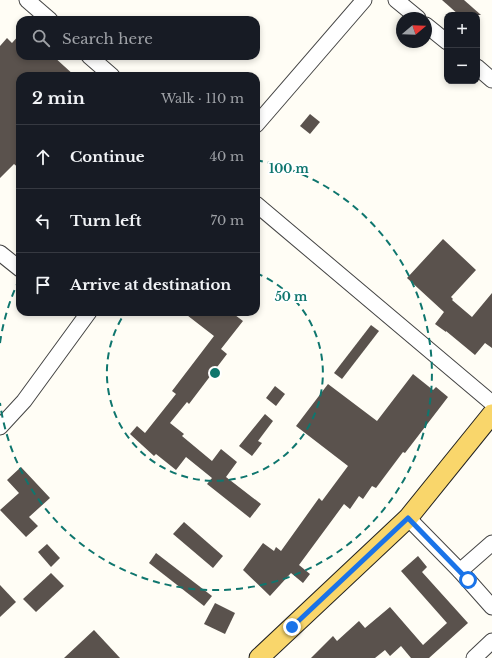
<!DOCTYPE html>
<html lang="en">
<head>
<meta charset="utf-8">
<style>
  body { margin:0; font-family:"Libre Baskerville",serif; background:#242831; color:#f1f3f6 }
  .controls { position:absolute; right:12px; top:12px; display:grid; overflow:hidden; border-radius:8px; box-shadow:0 2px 6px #0003 }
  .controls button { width:36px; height:36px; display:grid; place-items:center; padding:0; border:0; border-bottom:1px solid #363941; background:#171b24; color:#f1f3f6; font:20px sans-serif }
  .compass { position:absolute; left:396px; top:12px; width:36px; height:36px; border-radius:50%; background:#171b24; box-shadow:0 2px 6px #0003; rotate:71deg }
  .stop { position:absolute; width:12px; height:12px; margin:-9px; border:3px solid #1a73e8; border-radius:50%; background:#fff }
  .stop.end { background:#1a73e8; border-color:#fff; box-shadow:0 1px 4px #0008 }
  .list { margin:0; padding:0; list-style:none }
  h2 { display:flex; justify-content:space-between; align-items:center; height:52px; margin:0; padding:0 16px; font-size:17px }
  h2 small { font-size:13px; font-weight:400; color:#9ea1a6 }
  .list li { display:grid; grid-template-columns:26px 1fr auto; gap:12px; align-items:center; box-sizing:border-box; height:64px; padding:0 16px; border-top:1px solid #363941 }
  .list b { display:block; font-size:15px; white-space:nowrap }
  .list em { font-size:13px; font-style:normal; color:#9ea1a6 }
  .icon { flex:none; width:22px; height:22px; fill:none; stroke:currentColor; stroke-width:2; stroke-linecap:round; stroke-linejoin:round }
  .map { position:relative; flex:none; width:492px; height:658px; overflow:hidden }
  .search { position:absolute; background:#171b24; box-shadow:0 2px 6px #0003; left:16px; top:16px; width:244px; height:44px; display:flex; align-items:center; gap:10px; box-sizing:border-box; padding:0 14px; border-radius:12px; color:#9ea1a6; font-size:15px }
  .panel { position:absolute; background:#171b24; box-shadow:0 2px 6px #0003; left:16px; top:72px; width:244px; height:244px; border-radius:12px }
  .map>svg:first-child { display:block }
  .building { fill:#5a524d }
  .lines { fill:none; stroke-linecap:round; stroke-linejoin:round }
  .minor-casing { stroke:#444; stroke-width:17 }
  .major-casing { stroke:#222; stroke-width:21 }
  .minor { stroke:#fff; stroke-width:15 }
  .major { stroke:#f9d66b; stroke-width:19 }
  .route { stroke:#1a73e8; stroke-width:5 }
  .ring { fill:none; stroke:#0f766e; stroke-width:2; stroke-dasharray:7 5 }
  .centre { fill:#0f766e; stroke:#fff; stroke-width:2 }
  .ring-label { font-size:12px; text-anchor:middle; font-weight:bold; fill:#0f766e; stroke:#fff; stroke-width:4; stroke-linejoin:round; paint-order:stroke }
</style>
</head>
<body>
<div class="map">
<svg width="492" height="658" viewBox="0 0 492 658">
  <rect width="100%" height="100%" fill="#fffdf5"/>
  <g class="building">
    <polygon points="442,0 464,0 481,15 459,15"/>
    <polygon points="20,34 20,56 53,56 75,76 20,76 20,169 14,164 0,178 0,46 7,38 12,43"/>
    <polygon points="310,114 320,122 310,134 300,126"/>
    <polygon points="443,239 476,270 451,297 453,299 452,300 472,317 492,293 492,348 485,343 475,355 446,331 446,332 435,324 444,312 407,278"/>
    <polygon points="183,312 231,312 243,321 221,349 227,354 189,404 187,402 170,423 184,434 182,436 212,461 221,449 237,462 226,477 261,504 250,518 207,484 212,478 186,457 176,470 156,454 154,456 130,434 137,426 145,433 176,394 172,391 214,336"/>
    <polygon points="371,325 379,331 342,379 334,373"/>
    <polygon points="413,374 433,390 436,387 448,397 405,453 403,452 376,488 372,486 363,499 359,496 350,509 344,504 299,565 310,574 303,583 291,573 270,596 243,570 263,543 274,551 276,547 281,551 319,498 322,501 348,466 296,426 328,384 377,421"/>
    <polygon points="275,386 285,394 276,406 266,398"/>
    <polygon points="265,414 273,421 258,441 262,443 252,456 239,446"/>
    <polygon points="21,467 50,498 29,517 38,526 26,537 0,510 19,493 7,480"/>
    <polygon points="184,522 223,556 213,568 173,534"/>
    <polygon points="47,544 60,558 51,567 38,552"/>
    <polygon points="156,553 212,596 204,606 149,563"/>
    <polygon points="418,556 427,567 422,572 468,623 429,658 411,658 401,646 390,656 385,650 375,658 311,658 333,636 337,641 359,621 365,628 390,607 423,645 447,623 401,571"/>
    <polygon points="51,573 64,586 36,612 23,599"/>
    <polygon points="0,585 16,602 0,617"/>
    <polygon points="215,603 235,613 225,634 204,624"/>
    <polygon points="94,630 120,658 64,658"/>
  </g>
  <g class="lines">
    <g class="minor-casing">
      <g id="minor">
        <polyline points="27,0 50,20"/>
        <polyline points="396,0 418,18"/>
        <polyline points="426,25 447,42"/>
        <polyline points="89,56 112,76"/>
        <polyline points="477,67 492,80"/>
        <polyline points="256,125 364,0"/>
        <polyline points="256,204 492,403"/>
        <polyline points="0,253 20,269"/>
        <polyline points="0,427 24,401 89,312"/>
        <polyline points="408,518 460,571 492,607"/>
        <polyline points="460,571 492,543"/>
        <polyline points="474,658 492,641"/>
      </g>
    </g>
    <g class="major-casing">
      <polyline id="major" points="259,658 408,518 492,414"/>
    </g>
    <use href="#minor" class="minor"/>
    <use href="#major" class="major"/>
  </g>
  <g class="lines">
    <polyline class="route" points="292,627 408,518 468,580"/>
  </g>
  <g class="ring">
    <path d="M256 273A108 108 0 1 1 125 313"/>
    <path d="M0 343A217 217 0 0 1 20 278M256 160A217 217 0 1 1 0 403"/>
  </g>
  <circle cx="215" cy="373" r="6" class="centre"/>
  <g class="ring-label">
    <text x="289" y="173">100 m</text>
    <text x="291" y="301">50 m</text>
  </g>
</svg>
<div class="controls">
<button>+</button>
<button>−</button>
</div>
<svg class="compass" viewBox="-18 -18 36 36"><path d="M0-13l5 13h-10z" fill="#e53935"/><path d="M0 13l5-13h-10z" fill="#9ea1a6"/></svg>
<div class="stop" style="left:468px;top:580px"></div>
<div class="stop end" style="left:292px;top:627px"></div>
<div class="search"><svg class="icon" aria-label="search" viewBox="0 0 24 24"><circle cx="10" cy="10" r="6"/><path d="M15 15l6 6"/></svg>Search here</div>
<section class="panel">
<h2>2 min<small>Walk · 110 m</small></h2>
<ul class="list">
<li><svg class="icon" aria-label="ahead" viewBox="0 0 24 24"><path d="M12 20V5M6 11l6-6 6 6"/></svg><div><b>Continue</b></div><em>40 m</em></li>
<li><svg class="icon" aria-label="left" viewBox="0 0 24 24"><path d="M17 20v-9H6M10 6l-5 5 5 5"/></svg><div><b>Turn left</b></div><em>70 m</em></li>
<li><svg class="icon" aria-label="arrive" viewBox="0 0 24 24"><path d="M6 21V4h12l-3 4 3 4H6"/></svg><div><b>Arrive at destination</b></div></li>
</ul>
</section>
</div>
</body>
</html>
